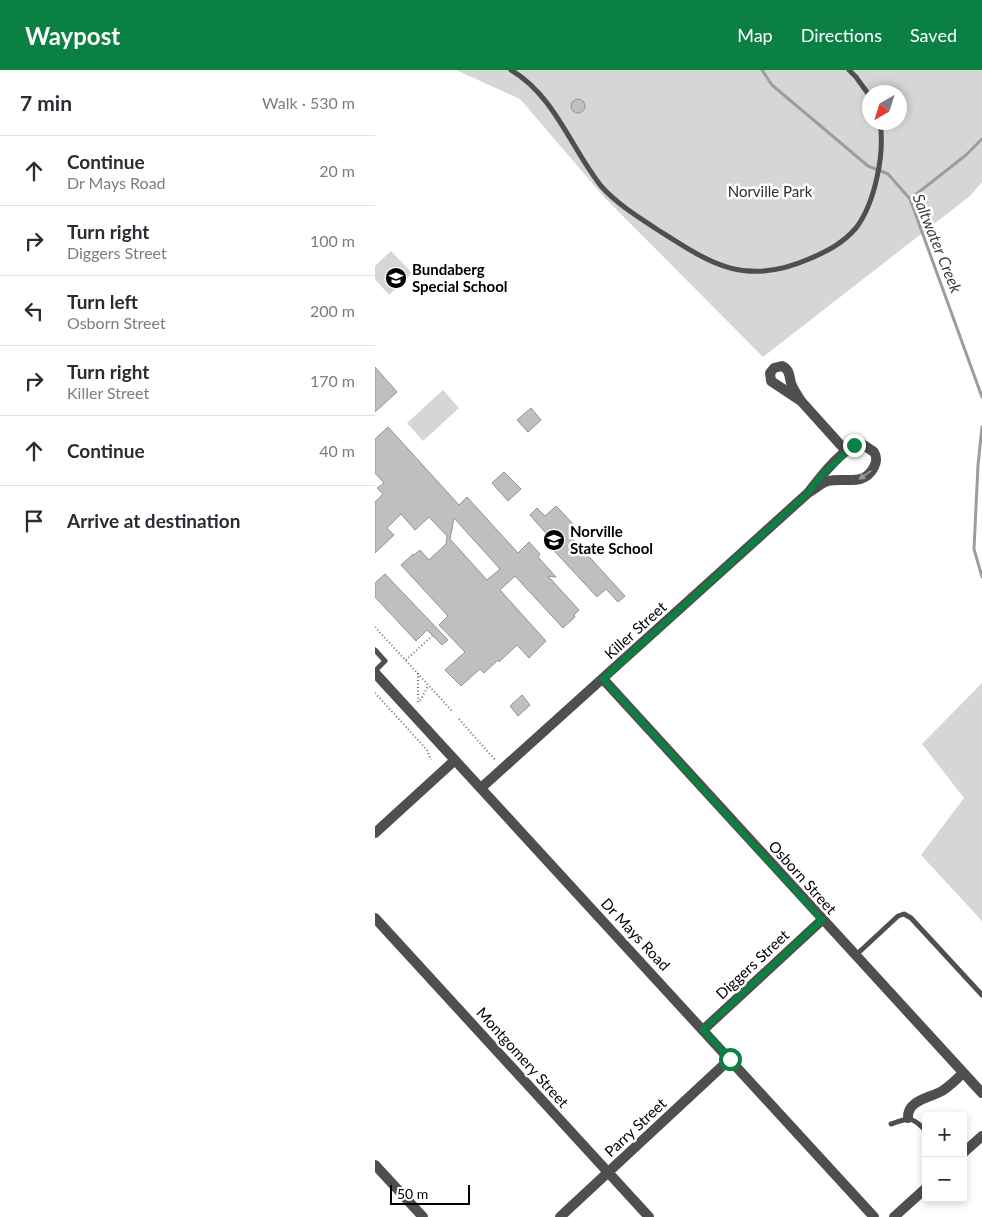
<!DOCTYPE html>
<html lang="en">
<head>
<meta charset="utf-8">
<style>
  body { margin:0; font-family:Lato,sans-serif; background:#f2f2f3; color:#2b2b33 }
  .controls { position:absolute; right:15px; bottom:15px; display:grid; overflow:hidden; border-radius:5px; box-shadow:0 2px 8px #0003 }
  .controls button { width:45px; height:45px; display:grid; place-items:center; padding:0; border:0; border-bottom:1px solid #e1e1e2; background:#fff; color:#2b2b33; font:25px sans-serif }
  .compass { position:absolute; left:487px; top:15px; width:45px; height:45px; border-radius:50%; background:#fff; box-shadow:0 2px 8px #0003; rotate:219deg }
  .scale { position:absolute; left:15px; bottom:12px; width:80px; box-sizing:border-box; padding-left:5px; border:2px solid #000; border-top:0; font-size:14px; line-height:18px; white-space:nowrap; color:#000; -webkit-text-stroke:4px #fff; paint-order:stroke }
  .stop { position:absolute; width:15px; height:15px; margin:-11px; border:4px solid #0b8043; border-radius:50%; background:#fff }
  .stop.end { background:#0b8043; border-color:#fff; box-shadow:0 1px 5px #0008 }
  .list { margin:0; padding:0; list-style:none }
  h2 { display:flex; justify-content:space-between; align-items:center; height:65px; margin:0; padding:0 20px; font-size:21px }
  h2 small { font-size:16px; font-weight:400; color:#7c7c81 }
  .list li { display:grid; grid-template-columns:32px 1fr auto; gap:15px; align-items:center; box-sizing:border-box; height:70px; padding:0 20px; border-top:1px solid #e1e1e2 }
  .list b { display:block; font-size:19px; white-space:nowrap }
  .list p { margin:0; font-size:16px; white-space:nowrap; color:#7c7c81 }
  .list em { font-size:16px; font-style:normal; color:#7c7c81 }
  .icon { flex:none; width:28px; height:28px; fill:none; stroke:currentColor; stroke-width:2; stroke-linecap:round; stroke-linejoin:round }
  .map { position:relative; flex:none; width:607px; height:1147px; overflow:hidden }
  header { display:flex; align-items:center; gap:30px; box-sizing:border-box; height:70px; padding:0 25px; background:#0b8043; color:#fff }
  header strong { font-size:24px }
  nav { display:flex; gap:28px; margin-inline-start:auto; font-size:18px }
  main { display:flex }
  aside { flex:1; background:#fff }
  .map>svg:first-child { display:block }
  .green { fill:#d6d6d6; fill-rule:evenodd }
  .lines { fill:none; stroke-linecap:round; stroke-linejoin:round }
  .stream { stroke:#9d9d9d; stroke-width:3 }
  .building { fill:#bfbfbf; stroke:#939393; fill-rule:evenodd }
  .path { stroke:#717171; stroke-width:2; stroke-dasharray:1 2.5; stroke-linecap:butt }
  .service { stroke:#4f4f4f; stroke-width:5 }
  .minor { stroke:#4f4f4f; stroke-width:10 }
  .oneway { fill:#959595 }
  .route { stroke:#0b8043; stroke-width:6 }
  .labels { text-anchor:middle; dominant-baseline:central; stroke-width:5; stroke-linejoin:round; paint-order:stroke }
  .park-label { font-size:15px; fill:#2d2d2d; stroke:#fff }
  .poi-label { font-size:15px; font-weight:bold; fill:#000; stroke:#fff; text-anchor:start }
  .street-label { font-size:15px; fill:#000; stroke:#fff }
  .water-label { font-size:16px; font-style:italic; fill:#3e3e3e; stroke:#fff }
</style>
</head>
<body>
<header>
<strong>Waypost</strong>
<nav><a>Map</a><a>Directions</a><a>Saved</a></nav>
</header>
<main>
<aside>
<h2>7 min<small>Walk · 530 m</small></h2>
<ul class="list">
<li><svg class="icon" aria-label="ahead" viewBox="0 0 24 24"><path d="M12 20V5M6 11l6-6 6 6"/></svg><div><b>Continue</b><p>Dr Mays Road</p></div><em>20 m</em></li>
<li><svg class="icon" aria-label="right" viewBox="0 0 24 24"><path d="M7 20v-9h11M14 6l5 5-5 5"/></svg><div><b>Turn right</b><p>Diggers Street</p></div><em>100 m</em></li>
<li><svg class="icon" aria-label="left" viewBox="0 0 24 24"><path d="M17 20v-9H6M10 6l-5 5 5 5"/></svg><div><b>Turn left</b><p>Osborn Street</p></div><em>200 m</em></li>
<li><svg class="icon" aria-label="right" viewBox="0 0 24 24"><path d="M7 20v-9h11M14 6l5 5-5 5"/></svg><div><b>Turn right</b><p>Killer Street</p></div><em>170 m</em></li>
<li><svg class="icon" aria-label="ahead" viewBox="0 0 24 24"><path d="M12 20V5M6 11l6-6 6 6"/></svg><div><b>Continue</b></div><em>40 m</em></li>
<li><svg class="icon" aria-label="arrive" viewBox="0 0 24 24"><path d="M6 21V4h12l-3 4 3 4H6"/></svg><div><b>Arrive at destination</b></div></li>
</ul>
</aside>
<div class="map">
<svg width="607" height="1147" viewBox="0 0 607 1147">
  <rect width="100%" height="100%" fill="#fff"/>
  <g class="green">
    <path d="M81,0H607V112L595,126L388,287L230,128L145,29ZM494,22H524V52H494Z"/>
    <polygon points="16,181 37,203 14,225 0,209 0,196"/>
    <polygon points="68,320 84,338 48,371 32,353"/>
    <polygon points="607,613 607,851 546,785 589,728 547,674"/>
  </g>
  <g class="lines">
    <g class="stream">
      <polyline points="387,0 397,15 493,96 513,104 535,129 607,327"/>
      <polyline points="535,129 591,85 607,69"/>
      <polyline points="607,357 603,395 599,479 607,507"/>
    </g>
  </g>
  <g class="building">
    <circle cx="203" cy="36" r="7"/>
    <polygon points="0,297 22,322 0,342"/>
    <polygon points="156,338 166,350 153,362 142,350"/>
    <path d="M13,357L84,435L92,427L143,483L154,472L165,484L163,487L181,507L173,506L204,540L199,545L200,547L188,558L140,506L125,520L171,571L154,588L142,575L124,592L123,590L109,603L105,599L86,616L70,600L90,582L64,555L73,546L26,495L38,484L39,485L45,480L54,490L71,474L72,466L54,447L40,460L26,444L12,458L19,465L0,483V432L8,424L2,418L9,413L0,403V369ZM79,448L125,499L112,510L75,469Z"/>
    <polygon points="129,402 146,419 133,431 117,413"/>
    <polygon points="181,436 205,461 197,468 250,526 243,532 231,519 222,527 172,473 176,469 155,445 162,438 170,446"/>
    <polygon points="10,504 73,570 67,575 52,560 41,571 0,527 0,513"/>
    <polygon points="147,625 155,635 143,646 135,636"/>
  </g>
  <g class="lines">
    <g class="path">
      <polyline points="0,557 78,642"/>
      <polyline points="31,590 57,566"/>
      <polyline points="43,603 43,632 46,629 53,616"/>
      <polyline points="0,623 52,680 56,690"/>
      <polyline points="84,649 121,691"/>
    </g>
    <g class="service">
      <path d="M136,0C179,25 196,78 226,116C242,134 263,147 283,160C336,194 370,217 434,189C453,181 468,173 481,158C500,133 510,83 505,52"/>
      <polyline points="474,0 481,7 494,25"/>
      <polyline points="0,580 10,591 0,601"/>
      <polyline points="481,885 523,846 529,844 536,848 607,925"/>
      <path d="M516,1054C532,1049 535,1045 548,1058"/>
    </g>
    <g class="minor">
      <path d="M426,331C423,326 418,319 416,313C414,305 415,300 407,296L399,298L395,303L396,311L426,331L471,381"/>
      <polyline points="0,603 499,1147"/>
      <polyline points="228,609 607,1023"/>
      <path d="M106,718L433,423C440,419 446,413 453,411C470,407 489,417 499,397C502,391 502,387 499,382L487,374C470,374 443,410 433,423"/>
      <polyline points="0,763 80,690"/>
      <polyline points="0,848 274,1147"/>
      <polyline points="328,960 447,850"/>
      <path d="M533,1048C532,1030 555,1028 567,1021C575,1016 582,1009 588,1003"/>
      <polyline points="588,1083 607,1066"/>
      <polyline points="0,1095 48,1147"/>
      <polyline points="185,1147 355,989"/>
      <polyline points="519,1147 551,1118"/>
    </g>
  </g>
  <defs><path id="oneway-solid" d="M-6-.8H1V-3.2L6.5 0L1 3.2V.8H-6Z" transform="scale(1.25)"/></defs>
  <use class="oneway" href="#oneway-solid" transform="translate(490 405) rotate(145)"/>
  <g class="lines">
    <polyline class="route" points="355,989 328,960 447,850 228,609 433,423 446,406 479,375"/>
  </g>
  <defs>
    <g id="school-disc" transform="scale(1.125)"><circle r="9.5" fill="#000" stroke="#fff"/><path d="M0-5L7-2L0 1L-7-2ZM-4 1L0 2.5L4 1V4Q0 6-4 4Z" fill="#fff"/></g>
  </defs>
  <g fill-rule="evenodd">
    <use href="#school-disc" x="21" y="208"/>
    <use href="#school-disc" x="179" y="470"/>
  </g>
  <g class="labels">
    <g class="park-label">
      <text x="395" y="121">Norville Park</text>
    </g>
    <g class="poi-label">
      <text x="37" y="199">Bundaberg<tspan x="37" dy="17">Special School</tspan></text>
      <text x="195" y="461">Norville<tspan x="195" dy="17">State School</tspan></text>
    </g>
    <g class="street-label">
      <text transform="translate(260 560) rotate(-42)">Killer Street</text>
      <text transform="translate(428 807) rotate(48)">Osborn Street</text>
      <text transform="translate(261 864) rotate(47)">Dr Mays Road</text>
      <text transform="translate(377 894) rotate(-43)">Diggers Street</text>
      <text transform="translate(148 987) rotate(48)">Montgomery Street</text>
      <text transform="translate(260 1057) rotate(-43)">Parry Street</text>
    </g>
    <g class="water-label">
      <text transform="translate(563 173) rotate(68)">Saltwater Creek</text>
    </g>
  </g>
</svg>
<div class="controls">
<button>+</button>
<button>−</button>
</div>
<svg class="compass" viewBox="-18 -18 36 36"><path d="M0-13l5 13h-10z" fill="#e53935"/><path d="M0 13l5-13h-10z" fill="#7c7c81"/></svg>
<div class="scale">50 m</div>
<div class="stop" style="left:355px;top:989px"></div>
<div class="stop end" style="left:479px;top:375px"></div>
</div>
</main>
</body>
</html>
